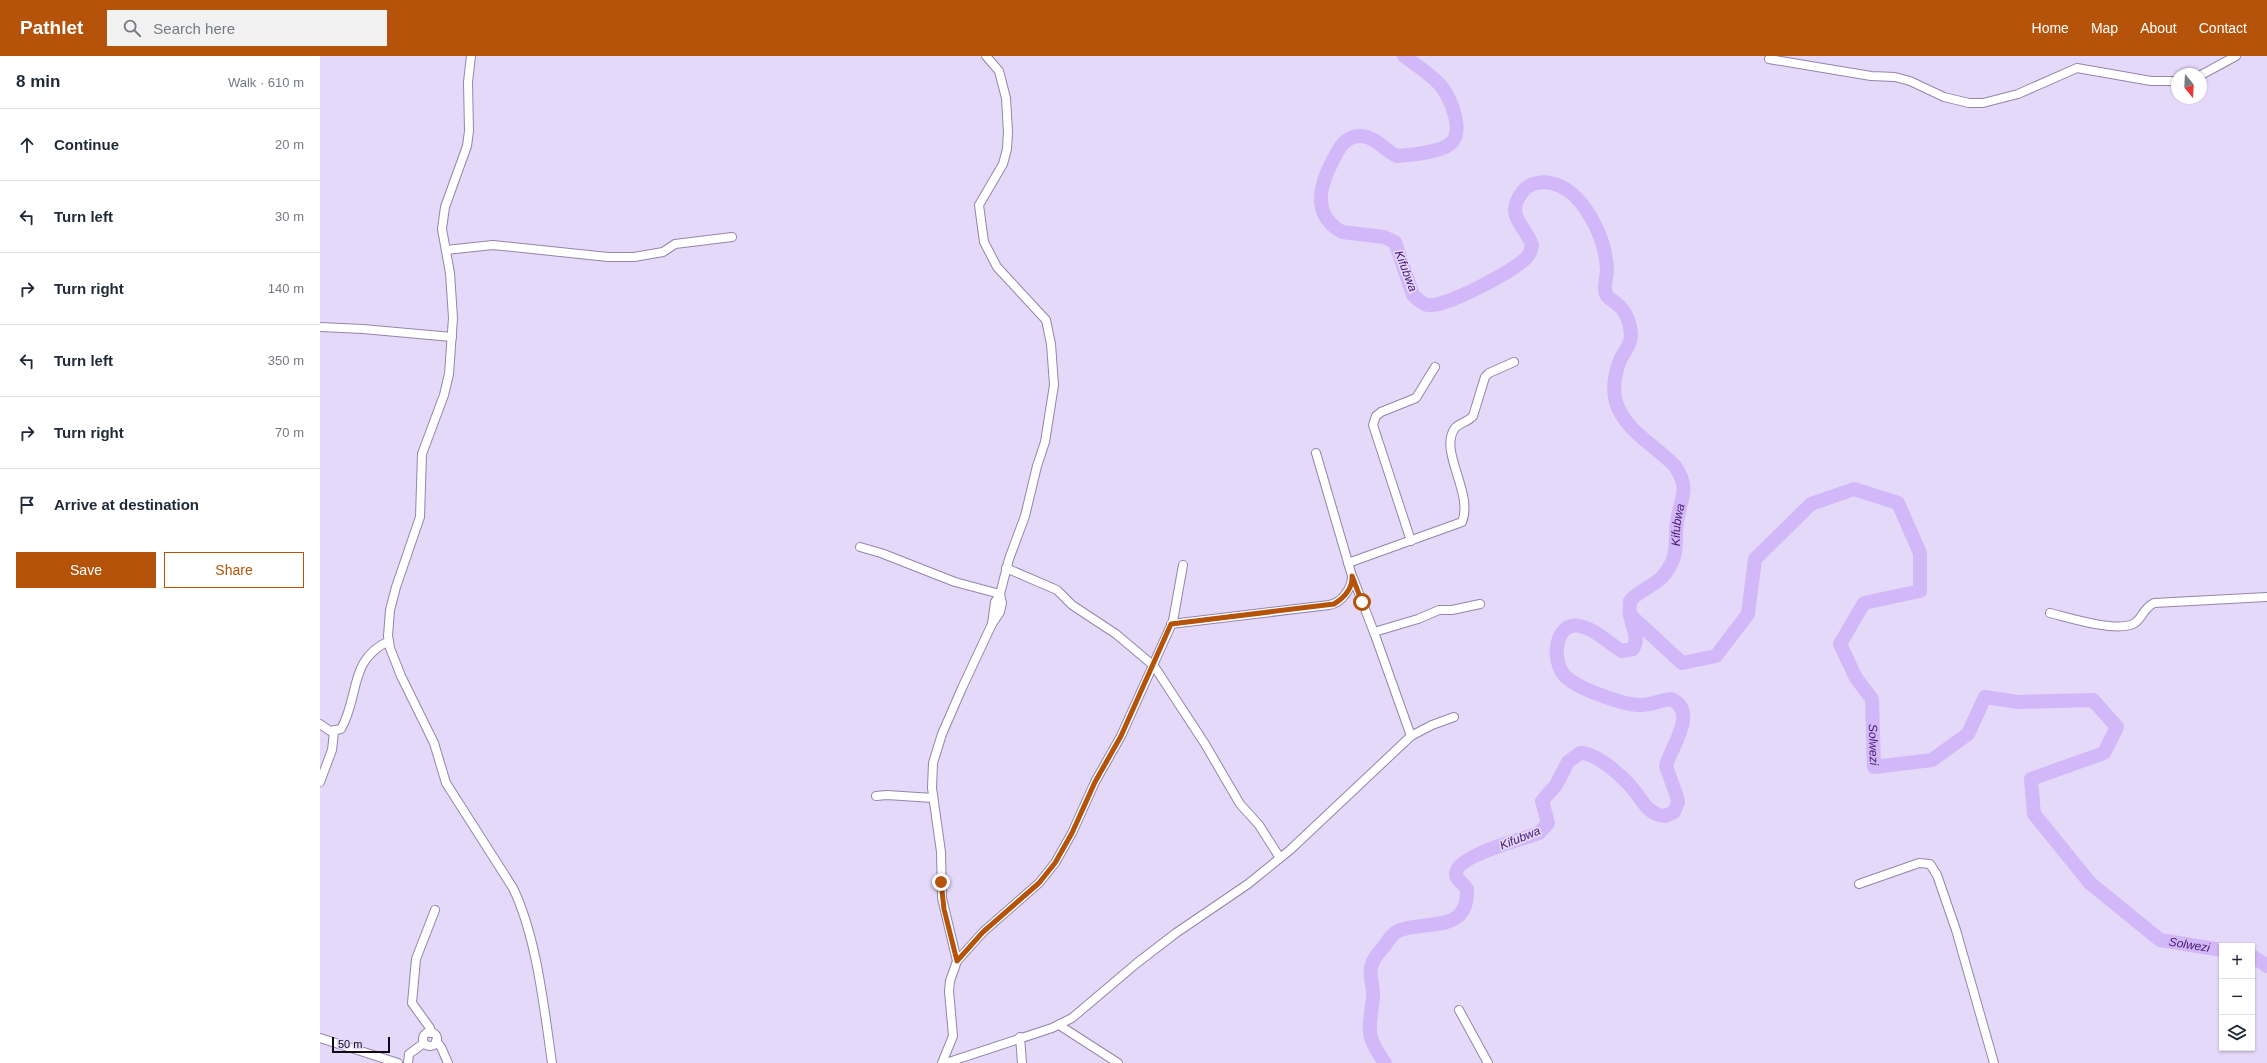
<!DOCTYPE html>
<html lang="en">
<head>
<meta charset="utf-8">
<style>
  body { margin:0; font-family:Arial,sans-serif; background:#f2f2f3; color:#1f2937 }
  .controls { position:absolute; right:12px; bottom:12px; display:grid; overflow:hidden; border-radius:0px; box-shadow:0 1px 3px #0004 }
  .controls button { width:36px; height:36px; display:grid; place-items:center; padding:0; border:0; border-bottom:1px solid #e0e1e3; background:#fff; color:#1f2937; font:20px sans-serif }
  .compass { position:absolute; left:1851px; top:12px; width:36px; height:36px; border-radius:50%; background:#fff; box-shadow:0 1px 3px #0004; rotate:162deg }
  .scale { position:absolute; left:12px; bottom:10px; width:58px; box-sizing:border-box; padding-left:4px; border:2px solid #0f0a17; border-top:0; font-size:11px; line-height:14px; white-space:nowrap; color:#0f0a17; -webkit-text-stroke:3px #e5d9fa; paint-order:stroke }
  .stop { position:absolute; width:12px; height:12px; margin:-9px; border:3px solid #b45309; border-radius:50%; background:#fff }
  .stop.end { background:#b45309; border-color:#fff; box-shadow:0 1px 4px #0008 }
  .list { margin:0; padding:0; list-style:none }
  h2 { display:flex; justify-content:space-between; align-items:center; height:52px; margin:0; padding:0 16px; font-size:17px }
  h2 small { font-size:13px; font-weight:400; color:#747a83 }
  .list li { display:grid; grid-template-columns:26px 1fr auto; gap:12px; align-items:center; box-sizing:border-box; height:72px; padding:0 16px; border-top:1px solid #e0e1e3 }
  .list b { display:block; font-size:15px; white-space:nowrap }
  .list em { font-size:13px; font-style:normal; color:#747a83 }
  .actions { display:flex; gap:8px; padding:12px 16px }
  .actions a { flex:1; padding:9px 0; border:1px solid #b45309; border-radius:0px; text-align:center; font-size:14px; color:#b45309 }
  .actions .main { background:#b45309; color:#fff }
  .icon { flex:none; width:22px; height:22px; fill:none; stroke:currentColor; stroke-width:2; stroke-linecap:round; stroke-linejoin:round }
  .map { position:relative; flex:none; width:1947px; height:1007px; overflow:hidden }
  header { display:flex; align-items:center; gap:24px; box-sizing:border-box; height:56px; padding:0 20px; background:#b45309; color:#fff }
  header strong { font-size:19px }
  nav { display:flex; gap:22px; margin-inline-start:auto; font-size:14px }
  .search { width:280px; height:36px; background:#f2f2f3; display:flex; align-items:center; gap:10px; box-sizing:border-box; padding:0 14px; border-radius:0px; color:#747a83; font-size:15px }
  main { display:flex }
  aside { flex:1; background:#fff }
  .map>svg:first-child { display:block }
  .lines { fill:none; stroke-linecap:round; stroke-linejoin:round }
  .river { stroke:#d2b8f8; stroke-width:14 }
  .minor-casing { stroke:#9485ab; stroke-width:10 }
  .minor { stroke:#fff; stroke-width:8 }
  .route { stroke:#b45309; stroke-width:5 }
  .labels { text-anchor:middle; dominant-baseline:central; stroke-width:3.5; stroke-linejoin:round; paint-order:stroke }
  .water-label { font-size:12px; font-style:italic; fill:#461572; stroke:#e5d9fa }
</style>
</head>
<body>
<header>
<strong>Pathlet</strong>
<div class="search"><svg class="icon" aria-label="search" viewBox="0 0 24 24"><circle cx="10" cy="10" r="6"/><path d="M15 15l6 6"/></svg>Search here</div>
<nav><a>Home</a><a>Map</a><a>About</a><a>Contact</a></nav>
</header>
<main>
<aside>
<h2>8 min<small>Walk · 610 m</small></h2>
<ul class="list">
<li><svg class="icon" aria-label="ahead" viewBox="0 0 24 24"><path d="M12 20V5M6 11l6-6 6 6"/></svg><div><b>Continue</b></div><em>20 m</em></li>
<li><svg class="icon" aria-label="left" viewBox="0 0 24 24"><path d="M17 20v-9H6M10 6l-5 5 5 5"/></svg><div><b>Turn left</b></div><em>30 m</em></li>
<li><svg class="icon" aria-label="right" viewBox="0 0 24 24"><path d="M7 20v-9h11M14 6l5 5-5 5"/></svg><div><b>Turn right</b></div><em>140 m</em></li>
<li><svg class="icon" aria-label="left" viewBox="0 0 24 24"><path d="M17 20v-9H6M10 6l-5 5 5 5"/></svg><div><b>Turn left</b></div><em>350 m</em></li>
<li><svg class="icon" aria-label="right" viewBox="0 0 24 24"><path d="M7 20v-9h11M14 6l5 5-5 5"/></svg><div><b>Turn right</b></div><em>70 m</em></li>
<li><svg class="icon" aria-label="arrive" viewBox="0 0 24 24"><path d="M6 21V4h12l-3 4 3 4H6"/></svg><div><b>Arrive at destination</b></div></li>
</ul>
<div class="actions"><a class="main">Save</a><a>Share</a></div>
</aside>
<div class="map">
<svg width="1947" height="1007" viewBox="0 0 1947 1007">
  <rect width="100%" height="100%" fill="#e5d9fa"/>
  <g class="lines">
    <g class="river">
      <path id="s1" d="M1310,559L1362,607L1396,600L1428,558L1435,503L1491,448L1534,433L1578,447L1600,497V535L1544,547L1520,588L1536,622L1552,643L1554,711L1612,704L1648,678L1665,641L1698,646L1773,644L1797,671L1784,697L1711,723L1714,758L1770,827L1840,884L1902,894"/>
      <polyline points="1932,900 1947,910"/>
      <path id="s2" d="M1065,1007C1045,979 1049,975 1053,941C1054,931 1049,921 1051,911C1053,904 1057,898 1062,893C1067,887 1071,878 1078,875C1103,863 1149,880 1147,833C1144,828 1136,824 1136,818C1136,799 1204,783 1219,777L1228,767L1222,745L1236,729L1248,706L1260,697C1276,696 1303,721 1313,733C1323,745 1328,759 1345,760L1354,756L1358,746L1357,741L1346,710C1351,691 1379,655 1351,643C1341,644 1332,649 1321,649C1303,649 1258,633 1245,620C1231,606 1234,565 1260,570C1276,573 1289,588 1302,595L1313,593C1320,581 1311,570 1310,558C1309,554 1310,549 1310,545C1319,534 1335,530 1344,519C1360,499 1354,488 1357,466C1360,442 1371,434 1355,410C1336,390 1304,374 1296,346C1292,331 1295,316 1301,302C1305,295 1311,288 1311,280C1311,268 1306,255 1297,248C1293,244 1288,243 1286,238C1283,231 1287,222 1287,214C1286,183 1264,134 1231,127C1221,125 1210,127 1203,135C1184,160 1204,167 1212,189C1211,194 1211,197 1207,201C1196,214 1125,252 1108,249C1102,248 1097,243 1093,239L1075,186L1064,181L1022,176C992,159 999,131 1012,106C1019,92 1025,79 1042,80C1056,81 1065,95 1077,100C1090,99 1120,96 1130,88C1145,76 1131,44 1122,31C1112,19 1096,9 1084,0"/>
    </g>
    <g class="minor-casing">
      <g id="minor">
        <path d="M151,0L148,26L149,75L147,90L125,151L122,173L130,217L133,262L129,318L124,339L102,398L100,461L76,531L70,554L68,580L70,592L81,620L114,687L126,727L193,832C217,882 224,952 232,1007"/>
        <polyline points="666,0 679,15 686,42 688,76 687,93 683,108 659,149 664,186 677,211 726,264 731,288 734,329 725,386 717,410 705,460 689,503 680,538 675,546 672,568"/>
        <polyline points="1449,3 1551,20 1575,21 1590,25 1624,41 1649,47 1663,47 1698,38 1757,12 1831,25 1857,25"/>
        <polyline points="1881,19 1916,0"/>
        <polyline points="126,194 173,189 288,201 314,201 343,196 355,188 412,181"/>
        <polyline points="0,271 43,273 132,281"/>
        <polyline points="1091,485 1053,369 1056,360 1061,356 1096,342 1115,311"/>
        <polyline points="540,491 561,497 635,526 680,538"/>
        <path d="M1028,507L1142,466C1154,437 1118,395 1135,372C1139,367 1148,366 1153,360L1165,321L1169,317L1194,306"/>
        <polyline points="686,512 737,534 752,549 796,578 834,610 885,688 920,748 939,769 960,802"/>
        <polyline points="1033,522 1055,579 1091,680"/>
        <path d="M1730,557C1750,562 1794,576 1813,568C1822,564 1822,553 1834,547L1947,541"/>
        <path d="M851,568L1009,549C1022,547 1032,532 1032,520L996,397"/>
        <polyline points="1054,576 1098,563 1119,554 1132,554 1160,548"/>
        <path d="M0,668L10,675L21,673C40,640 28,604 69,585"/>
        <polyline points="0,726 12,694 14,676"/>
        <polyline points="556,740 567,739 613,742"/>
        <polyline points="1539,828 1599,807 1610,808 1617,819 1636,874 1674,1007"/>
        <polyline points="637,905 622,842 621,796 612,732 613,707 622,678 642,632 672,568 680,556 682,547 680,538"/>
        <polyline points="1139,954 1168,1007"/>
        <polyline points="739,969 798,1007"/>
        <circle cx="110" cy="983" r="7"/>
        <polyline points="111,977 110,972 92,947 96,903 115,854"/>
        <polyline points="700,981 702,1007"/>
        <polyline points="0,982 78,1007"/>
        <polyline points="116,985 121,991 128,1007"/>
        <polyline points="88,1007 89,998 104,987"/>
        <polyline points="622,1007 633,980 629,935 630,925 637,905 663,876 719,827 735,807 752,777 775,726 801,680 853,565 863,509"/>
        <polyline points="626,1007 732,972 752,962 817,907 856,877 928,828 970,794 1091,680 1112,669 1134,661"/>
      </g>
    </g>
    <use href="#minor" class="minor"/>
  </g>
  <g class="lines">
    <path class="route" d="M621,826L624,853L637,905L663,876L719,827L735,807L752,777L775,726L801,680L851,568L1014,548C1024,542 1033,532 1032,520L1042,546"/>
  </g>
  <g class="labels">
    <g class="water-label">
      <text transform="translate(1086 215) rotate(69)">Kifubwa</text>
      <text stroke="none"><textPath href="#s2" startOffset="1079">Kifubwa</textPath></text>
      <text stroke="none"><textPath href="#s1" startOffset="691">Solwezi</textPath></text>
      <text transform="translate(1200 782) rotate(-22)">Kifubwa</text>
      <text stroke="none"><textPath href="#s1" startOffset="1352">Solwezi</textPath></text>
    </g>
  </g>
</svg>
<div class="controls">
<button>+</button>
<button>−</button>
<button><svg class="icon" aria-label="layers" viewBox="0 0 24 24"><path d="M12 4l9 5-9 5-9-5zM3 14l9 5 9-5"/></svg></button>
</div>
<svg class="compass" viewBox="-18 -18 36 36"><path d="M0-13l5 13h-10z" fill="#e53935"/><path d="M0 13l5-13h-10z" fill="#747a83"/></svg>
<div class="scale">50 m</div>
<div class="stop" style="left:1042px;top:546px"></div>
<div class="stop end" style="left:621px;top:826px"></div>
</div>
</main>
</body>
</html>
